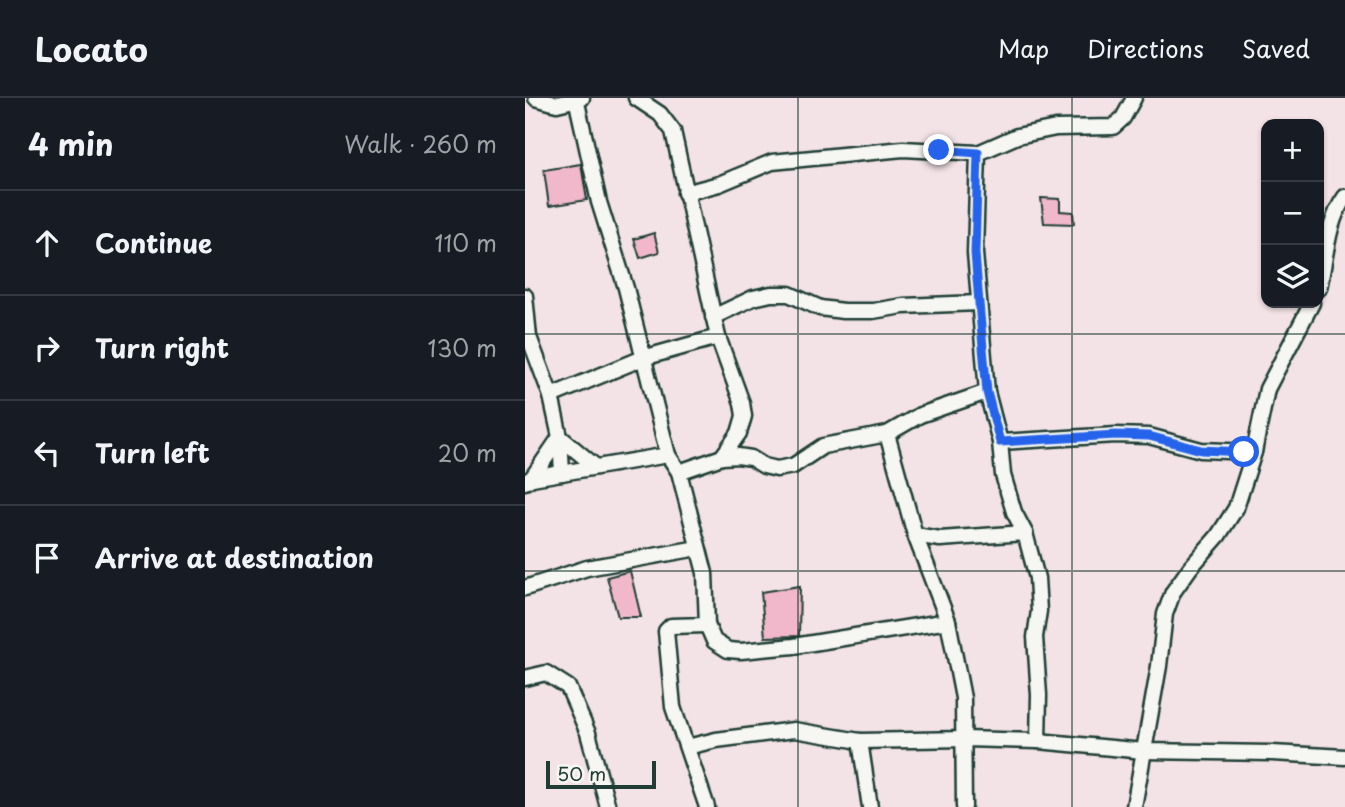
<!DOCTYPE html>
<html lang="en">
<head>
<meta charset="utf-8">
<style>
  body { margin:0; font-family:"Playpen Sans",sans-serif; background:#20242c; color:#f1f3f6 }
  .controls { position:absolute; right:21px; top:21px; display:grid; overflow:hidden; border-radius:14px; box-shadow:0 2px 5px #0004 }
  .controls button { width:63px; height:63px; display:grid; place-items:center; padding:0; border:0; border-bottom:2px solid #363941; background:#171b24; color:#f1f3f6; font:35px sans-serif }
  .scale { position:absolute; left:21px; bottom:18px; width:110px; box-sizing:border-box; padding-left:7px; border:4px solid #1f3d34; border-top:0; font-size:19px; line-height:24px; white-space:nowrap; color:#1f3d34; -webkit-text-stroke:5px #f6f6f2; paint-order:stroke }
  .stop { position:absolute; width:21px; height:21px; margin:-16px; border:5px solid #2563eb; border-radius:50%; background:#fff }
  .stop.end { background:#2563eb; border-color:#fff; box-shadow:0 2px 7px #0008 }
  .list { margin:0; padding:0; list-style:none }
  h2 { display:flex; justify-content:space-between; align-items:center; height:91px; margin:0; padding:0 28px; font-size:30px }
  h2 small { font-size:23px; font-weight:400; color:#9ea1a6 }
  .list li { display:grid; grid-template-columns:46px 1fr auto; gap:21px; align-items:center; box-sizing:border-box; height:105px; padding:0 28px; border-top:2px solid #363941 }
  .list b { display:block; font-size:26px; white-space:nowrap }
  .list em { font-size:23px; font-style:normal; color:#9ea1a6 }
  .icon { flex:none; width:38px; height:38px; fill:none; stroke:currentColor; stroke-width:2; stroke-linecap:round; stroke-linejoin:round }
  .map { position:relative; flex:none; width:820px; height:709px; overflow:hidden }
  header { display:flex; align-items:center; gap:42px; box-sizing:border-box; height:98px; padding:0 35px; background:#171b24; border-bottom:2px solid #363941 }
  header strong { font-size:33px }
  nav { display:flex; gap:38px; margin-inline-start:auto; font-size:24px }
  main { display:flex }
  aside { flex:1; background:#171b24 }
  .map>svg:first-child { display:block }
  .building { fill:#f1b8cb; stroke:#1f3d34; stroke-width:2 }
  .lines { fill:none; stroke-linecap:round; stroke-linejoin:round }
  .street-casing { stroke:#1f3d34; stroke-width:19 }
  .street { stroke:#f6f6f2; stroke-width:14 }
  .route { stroke:#2563eb; stroke-width:9 }
  .grid { fill:none; stroke:#1f3d34; stroke-width:2; stroke-opacity:0.55 }
</style>
</head>
<body>
<header>
<strong>Locato</strong>
<nav><a>Map</a><a>Directions</a><a>Saved</a></nav>
</header>
<main>
<aside>
<h2>4 min<small>Walk · 260 m</small></h2>
<ul class="list">
<li><svg class="icon" aria-label="ahead" viewBox="0 0 24 24"><path d="M12 20V5M6 11l6-6 6 6"/></svg><div><b>Continue</b></div><em>110 m</em></li>
<li><svg class="icon" aria-label="right" viewBox="0 0 24 24"><path d="M7 20v-9h11M14 6l5 5-5 5"/></svg><div><b>Turn right</b></div><em>130 m</em></li>
<li><svg class="icon" aria-label="left" viewBox="0 0 24 24"><path d="M17 20v-9H6M10 6l-5 5 5 5"/></svg><div><b>Turn left</b></div><em>20 m</em></li>
<li><svg class="icon" aria-label="arrive" viewBox="0 0 24 24"><path d="M6 21V4h12l-3 4 3 4H6"/></svg><div><b>Arrive at destination</b></div></li>
</ul>
</aside>
<div class="map">
<svg width="820" height="709" viewBox="0 0 820 709">
  <rect width="100%" height="100%" fill="#f4e3e6"/>
  <filter id="ink" filterUnits="userSpaceOnUse"><feTurbulence type="fractalNoise" baseFrequency=".0143" numOctaves="2"/><feDisplacementMap in="SourceGraphic" scale="14" xChannelSelector="R" yChannelSelector="G"/><feConvolveMatrix kernelMatrix="1 2 1 2 8 2 1 2 1" color-interpolation-filters="sRGB"/></filter>
  <g filter="url(#ink)">
    <g class="building">
      <polygon points="56,66 62,102 24,108 19,72"/>
      <polygon points="516,100 535,101 535,113 548,114 549,126 519,125"/>
      <polygon points="129,135 134,154 115,160 109,141"/>
      <polygon points="105,473 116,519 93,519 82,479"/>
      <polygon points="275,488 274,538 240,539 236,494"/>
    </g>
    <g class="lines">
      <g class="street-casing">
        <g id="street">
          <polyline points="11,0 32,6 57,0"/>
          <polyline points="51,0 74,104 101,190 143,357 154,374 180,475 182,527 146,528 141,533 148,609 182,709"/>
          <polyline points="111,0 135,16 148,33 193,239 217,305 219,318 214,335 197,359"/>
          <polyline points="453,55 450,155 462,294 475,344 478,377 489,414 500,435 512,480 514,513 510,539 514,597 513,643"/>
          <polyline points="160,95 194,86 247,64 378,51 453,55 492,38 531,30 588,29 598,20 609,0"/>
          <path d="M794,190C801,160 802,124 820,99"/>
          <polyline points="0,198 4,239 26,298 35,339 37,375"/>
          <polyline points="188,219 228,200 246,196 264,196 295,210 318,213 348,213 378,208 454,205"/>
          <polyline points="26,298 118,260 193,239"/>
          <polyline points="362,336 390,437 423,523 438,600 439,709"/>
          <polyline points="475,344 591,337 624,338 676,352 729,354"/>
          <polyline points="154,374 197,359 213,358 226,360 239,368 252,371 268,368 298,348 362,336 395,317 462,294"/>
          <polyline points="7,380 35,339 71,369"/>
          <polyline points="0,384 7,380 143,357"/>
          <polyline points="390,437 415,441 500,435"/>
          <polyline points="0,490 62,470 173,450"/>
          <polyline points="182,527 189,543 203,552 216,553 269,548 423,523"/>
          <polyline points="0,580 21,575 43,589 63,635 83,709"/>
          <polyline points="335,643 345,709"/>
          <polyline points="162,649 191,642 269,632 335,643 440,641 513,643 619,653 747,655 820,659"/>
          <polyline points="609,709 634,568 640,516 648,494 665,470 693,438 711,410 729,354 742,291 787,205"/>
        </g>
      </g>
      <use href="#street" class="street"/>
    </g>
  </g>
  <g class="lines" filter="url(#ink)">
    <polyline class="route" points="414,52 453,55 450,155 454,205 462,294 475,344 591,337 624,338 676,352 719,354"/>
  </g>
  <path class="grid" d="M273,0V709M547,0V709M0,236H820M0,473H820"/>
</svg>
<div class="controls">
<button>+</button>
<button>−</button>
<button><svg class="icon" aria-label="layers" viewBox="0 0 24 24"><path d="M12 4l9 5-9 5-9-5zM3 14l9 5 9-5"/></svg></button>
</div>
<div class="scale">50 m</div>
<div class="stop" style="left:719px;top:354px"></div>
<div class="stop end" style="left:414px;top:52px"></div>
</div>
</main>
</body>
</html>
